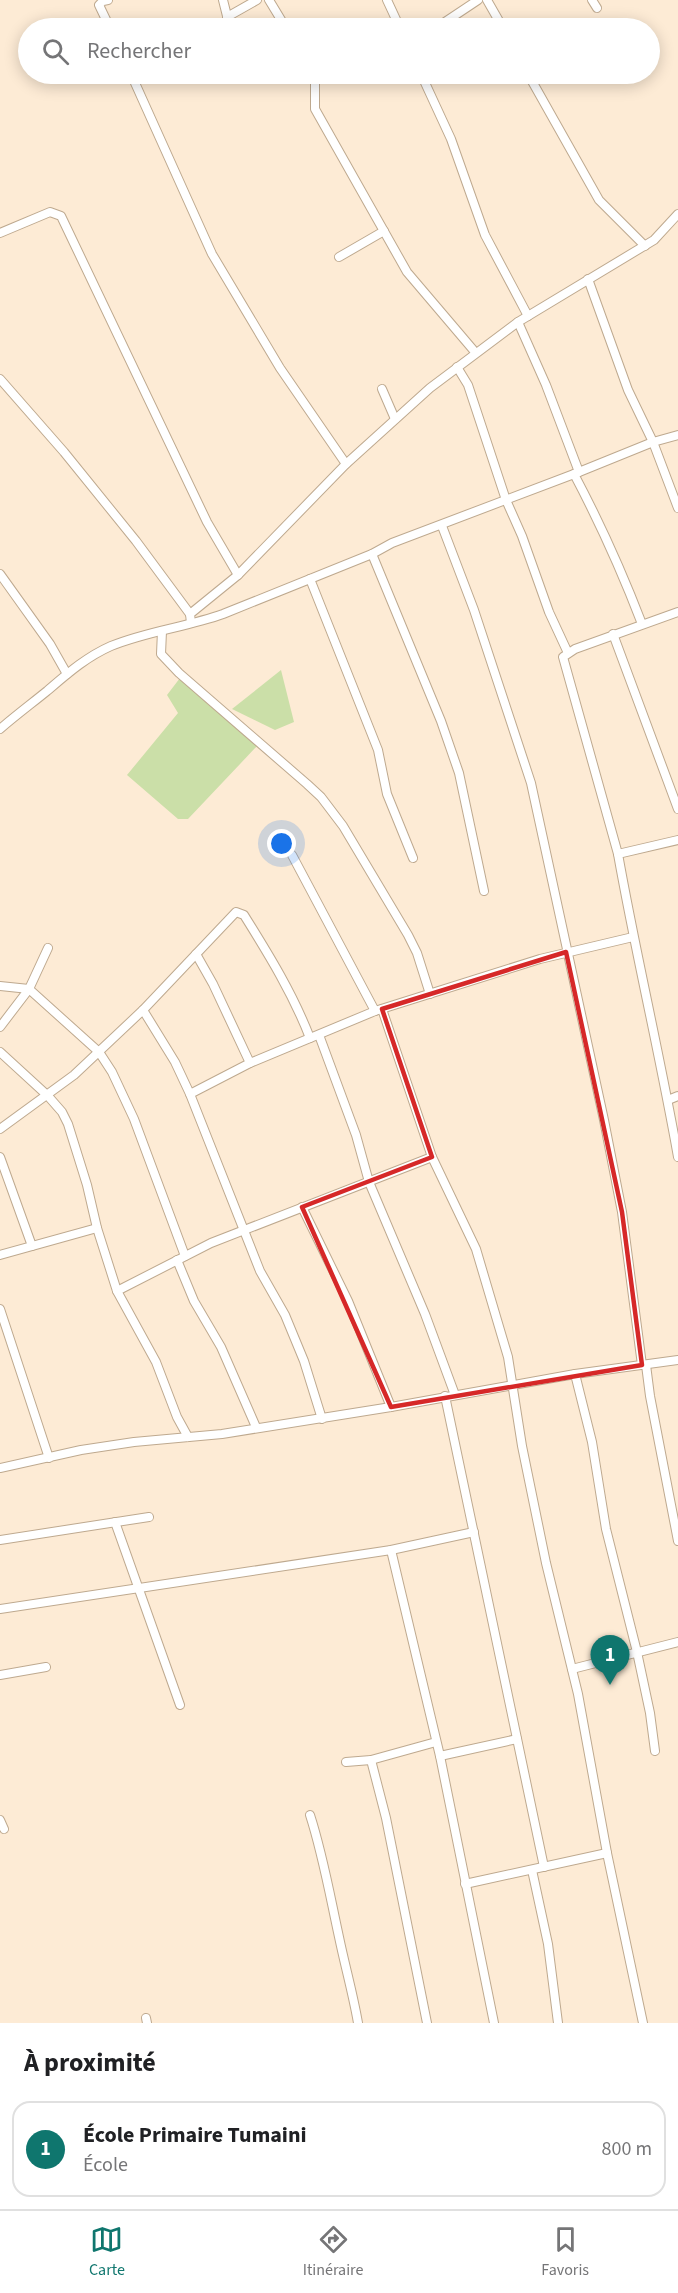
<!DOCTYPE html>
<html lang="fr">
<head>
<meta charset="utf-8">
<style>
  body { margin:0; font-family:"Source Sans 3",sans-serif; background:#f2f2f2; color:#202124 }
  .you { position:absolute; left:282px; top:844px; width:21px; height:21px; margin:-15px; border:4px solid #fff; border-radius:50%; background:#1a73e8; box-shadow:0 0 0 9px #1a73e833 }
  .badge { display:grid; place-items:center; width:39px; height:39px; border-radius:50%; background:#0f766e; color:#fff; font-size:20px; font-weight:700 }
  .pin { position:absolute; translate:-50% -50px; filter:drop-shadow(0 2px 3px #0008) }
  .pin::after { content:''; position:absolute; top:32px; width:21px; height:18px; background:inherit; clip-path:polygon(0 0,100% 0,50% 100%) }
  .list { margin:0; padding:0; list-style:none }
  h2 { display:flex; justify-content:space-between; align-items:center; height:78px; margin:0; padding:0 24px; font-size:26px }
  h2 small { font-size:20px; font-weight:400; color:#757577 }
  .list li { display:grid; grid-template-columns:39px 1fr auto; gap:18px; align-items:center; box-sizing:border-box; height:96px; margin:0 12px 12px; padding:0 12px; border:2px solid #e0e0e0; border-radius:18px }
  .list b { display:block; font-size:22px; white-space:nowrap }
  .list p { margin:0; font-size:20px; white-space:nowrap; color:#757577 }
  .list em { font-size:20px; font-style:normal; color:#757577 }
  .icon { flex:none; width:33px; height:33px; fill:none; stroke:currentColor; stroke-width:2; stroke-linecap:round; stroke-linejoin:round }
  .map { position:relative; flex:none; width:678px; height:2023px; overflow:hidden }
  .search { position:absolute; background:#fff; box-shadow:0 3px 15px #0003; left:18px; right:18px; top:18px; height:66px; display:flex; align-items:center; gap:15px; box-sizing:border-box; padding:0 21px; border-radius:33px; color:#757577; font-size:22px }
  .sheet { height:186px; background:#fff }
  nav { display:flex; justify-content:space-around; align-items:center; box-sizing:border-box; height:84px; border-top:2px solid #e0e0e0; background:#fff; font-size:16px; color:#757577 }
  nav a { display:grid; justify-items:center; gap:3px }
  nav .on { color:#0f766e }
  .map>svg:first-child { display:block }
  .green { fill:#cbdfa8 }
  .lines { fill:none; stroke-linecap:round; stroke-linejoin:round }
  .minor-casing { stroke:#bea98f; stroke-width:10 }
  .minor { stroke:#fff; stroke-width:8 }
  .marked { fill:none; stroke:#d62828; stroke-width:4.5; stroke-linejoin:round }
</style>
</head>
<body>
<div class="map">
<svg width="678" height="2023" viewBox="0 0 678 2023">
  <rect width="100%" height="100%" fill="#fdebd5"/>
  <g class="green">
    <polygon points="281,670 294,722 275,730 232,709"/>
    <polygon points="180,678 258,745 188,819 178,819 127,775 178,713 167,695"/>
  </g>
  <g class="lines">
    <g class="minor-casing">
      <g id="minor">
        <polyline points="108,0 103,1 99,5 110,28"/>
        <polyline points="223,0 230,28"/>
        <polyline points="269,0 286,28"/>
        <polyline points="387,0 400,28"/>
        <polyline points="487,0 503,28"/>
        <polyline points="592,0 597,8"/>
        <polyline points="227,17 257,0"/>
        <polyline points="436,28 478,0"/>
        <polyline points="131,74 212,254 280,368 346,464"/>
        <polyline points="311,74 315,81 315,109 407,272 475,352"/>
        <polyline points="421,74 451,139 485,235 528,316"/>
        <polyline points="528,74 599,200 645,246"/>
        <polyline points="0,233 50,212 61,216 207,522 238,575"/>
        <polyline points="339,257 384,231"/>
        <polyline points="588,279 628,390 653,442 678,508"/>
        <polyline points="518,322 546,385 579,472"/>
        <polyline points="457,367 468,385 506,500 522,536 549,612 568,653"/>
        <polyline points="0,379 64,452 136,541 190,614"/>
        <polyline points="382,389 395,419"/>
        <path d="M574,474C600,523 622,572 642,624"/>
        <polyline points="442,526 474,610 531,783 604,1120 622,1212 642,1365"/>
        <polyline points="372,554 441,721 459,773 484,891"/>
        <polyline points="0,574 50,644 67,674"/>
        <polyline points="310,579 378,750 387,794 413,858"/>
        <polyline points="191,623 190,614 238,575 346,464 430,388 518,322 654,240 678,214"/>
        <polyline points="162,631 161,654 179,673 307,784 321,797 343,826 408,935 417,953 430,994"/>
        <polyline points="613,634 678,809"/>
        <path d="M0,729C15,716 31,704 47,691C67,674 86,657 111,646C147,631 187,627 223,614L372,554L392,543L574,474L653,442L678,435"/>
        <path d="M678,840L618,854C636,955 660,1055 678,1157"/>
        <polyline points="618,854 563,657 575,649 678,612"/>
        <polyline points="292,855 375,1011"/>
        <polyline points="196,954 213,984 250,1063"/>
        <polyline points="0,986 29,989 99,1052 112,1072 134,1119 185,1256"/>
        <polyline points="382,1009 432,1157 476,1249 508,1357 522,1446 546,1563 578,1694 607,1853 643,2023"/>
        <polyline points="143,1010 175,1062 190,1094 260,1271 285,1315 304,1361 322,1419"/>
        <polyline points="0,1027 29,989 48,948"/>
        <polyline points="319,1035 356,1135 369,1182 425,1314 455,1395"/>
        <polyline points="0,1052 48,1096 62,1112 68,1124 87,1185 97,1228 117,1291 156,1362 177,1417 188,1437"/>
        <polyline points="190,1094 250,1063 375,1011 540,959 633,937"/>
        <polyline points="668,1100 678,1096"/>
        <path d="M0,1129L74,1075L143,1010L236,912L244,915C269,955 293,994 310,1038"/>
        <polyline points="0,1157 32,1246"/>
        <polyline points="302,1207 348,1301 391,1407"/>
        <polyline points="0,1255 97,1228"/>
        <polyline points="177,1260 194,1301 221,1347 256,1427"/>
        <polyline points="117,1291 211,1243 432,1157"/>
        <polyline points="0,1309 49,1458"/>
        <polyline points="646,1365 650,1396 678,1541"/>
        <polyline points="575,1374 592,1442 606,1529 637,1652 650,1713 655,1751"/>
        <polyline points="445,1396 544,1867"/>
        <polyline points="0,1468 81,1450 134,1442 222,1434 391,1407 575,1374 678,1360"/>
        <polyline points="115,1522 180,1705"/>
        <polyline points="0,1540 149,1517"/>
        <polyline points="391,1550 440,1756 494,2023"/>
        <polyline points="0,1609 391,1550 474,1532"/>
        <polyline points="572,1669 678,1642"/>
        <polyline points="0,1675 46,1667"/>
        <polyline points="440,1756 517,1739"/>
        <polyline points="371,1760 386,1818 427,2023"/>
        <polyline points="346,1762 371,1760 436,1742"/>
        <path d="M310,1815C323,1855 330,1896 339,1937C345,1966 353,1994 358,2023"/>
        <polyline points="0,1820 4,1829"/>
        <polyline points="532,1870 548,1944 558,2023"/>
        <polyline points="465,1884 607,1853"/>
        <polyline points="146,2018 147,2023"/>
      </g>
    </g>
    <use href="#minor" class="minor"/>
  </g>
  <path class="marked" d="M566,952L622,1212L642,1365L391,1407L302,1207L432,1157L382,1009Z"/>
</svg>
<div class="you"></div>
<div class="pin badge" style="left:610px;top:1685px">1</div>
<div class="search"><svg class="icon" aria-label="search" viewBox="0 0 24 24"><circle cx="10" cy="10" r="6"/><path d="M15 15l6 6"/></svg>Rechercher</div>
</div>
<section class="sheet">
<h2>À proximité<small></small></h2>
<ul class="list">
<li><span class="badge">1</span><div><b>École Primaire Tumaini</b><p>École</p></div><em>800 m</em></li>
</ul>
</section>
<nav>
<a class="on"><svg class="icon" aria-label="map" viewBox="0 0 24 24"><path d="M3 6l6-2 6 2 6-2v14l-6 2-6-2-6 2zM9 4v14M15 6v14"/></svg>Carte</a>
<a><svg class="icon" aria-label="directions" viewBox="0 0 24 24"><path d="M12 3l9 9-9 9-9-9zM9 14v-3h6M13 9l2 2-2 2"/></svg>Itinéraire</a>
<a><svg class="icon" aria-label="saved" viewBox="0 0 24 24"><path d="M7 4h10v16l-5-4-5 4z"/></svg>Favoris</a>
</nav>
</body>
</html>
